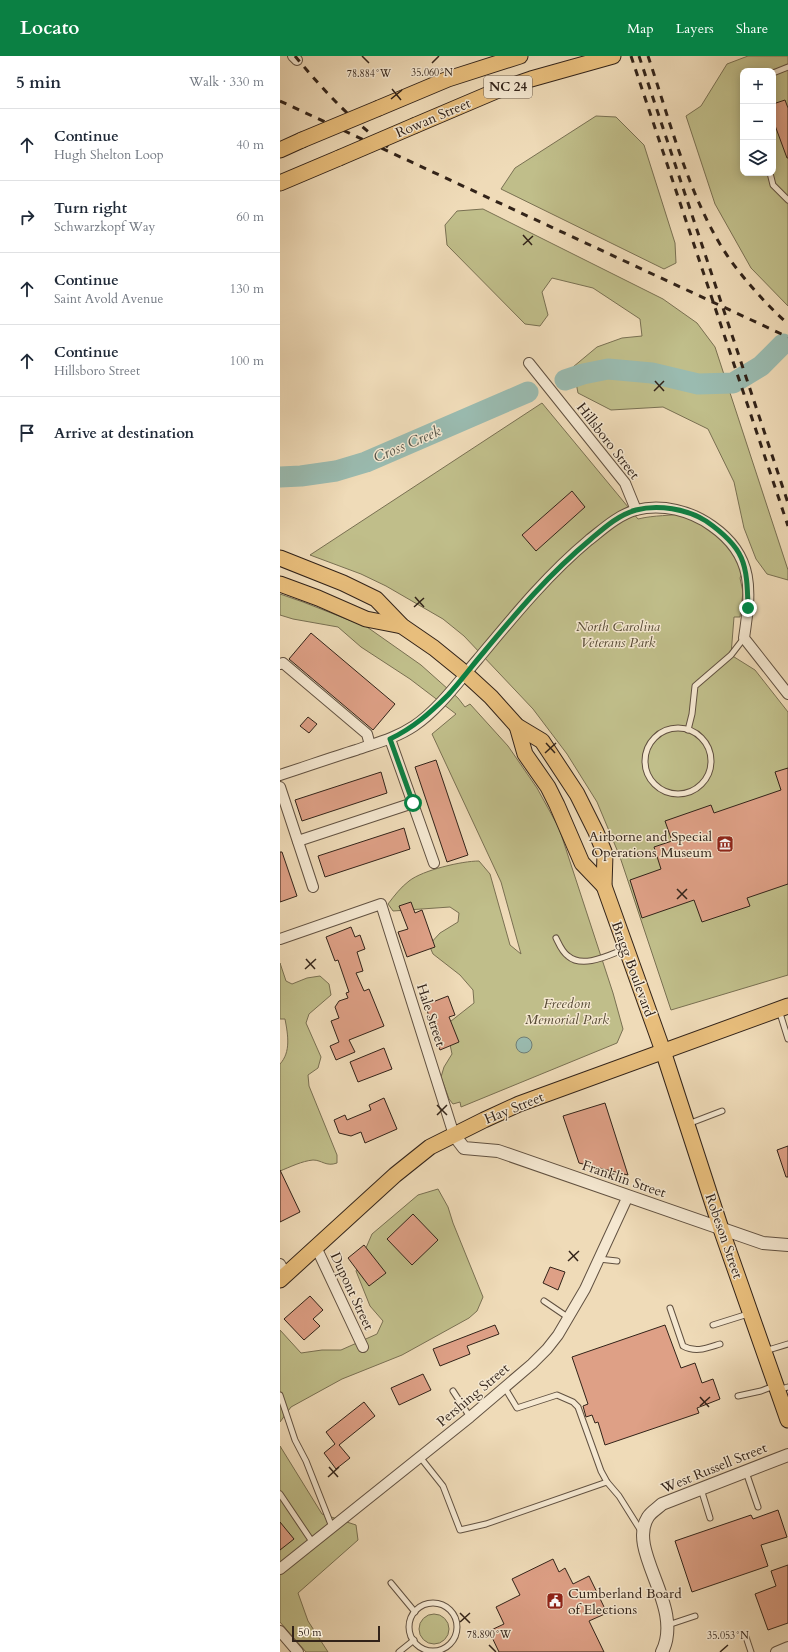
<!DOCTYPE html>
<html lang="en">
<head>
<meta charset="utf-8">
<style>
  body { margin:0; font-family:Cardo,serif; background:#f6f6f7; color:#1f2937 }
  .controls { position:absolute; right:12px; top:12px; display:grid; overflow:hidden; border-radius:8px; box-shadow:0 2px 10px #0003 }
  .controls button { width:36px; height:36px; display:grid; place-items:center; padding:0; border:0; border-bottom:1px solid #e0e1e3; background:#fff; color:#1f2937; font:20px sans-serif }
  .scale { position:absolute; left:12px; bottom:10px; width:88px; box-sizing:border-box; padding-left:4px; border:2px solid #322319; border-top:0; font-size:11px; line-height:14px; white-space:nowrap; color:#322319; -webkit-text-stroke:3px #f5e8d1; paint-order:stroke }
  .stop { position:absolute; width:12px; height:12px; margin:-9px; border:3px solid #0b8043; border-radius:50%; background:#fff }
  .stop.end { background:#0b8043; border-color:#fff; box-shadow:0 1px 4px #0008 }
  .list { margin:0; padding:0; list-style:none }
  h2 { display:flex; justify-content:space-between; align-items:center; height:52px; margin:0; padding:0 16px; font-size:17px }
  h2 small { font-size:13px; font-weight:400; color:#747a83 }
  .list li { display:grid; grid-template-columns:26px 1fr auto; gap:12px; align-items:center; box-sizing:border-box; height:72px; padding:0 16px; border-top:1px solid #e0e1e3 }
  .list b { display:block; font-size:15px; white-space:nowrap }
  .list p { margin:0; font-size:13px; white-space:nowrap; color:#747a83 }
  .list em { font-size:13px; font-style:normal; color:#747a83 }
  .icon { flex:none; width:22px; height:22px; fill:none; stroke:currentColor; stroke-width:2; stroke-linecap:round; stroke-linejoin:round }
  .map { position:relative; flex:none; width:508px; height:1596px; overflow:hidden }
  header { display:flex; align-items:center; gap:24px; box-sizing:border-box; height:56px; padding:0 20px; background:#0b8043; color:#fff }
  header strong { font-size:19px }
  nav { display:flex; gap:22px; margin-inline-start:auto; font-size:14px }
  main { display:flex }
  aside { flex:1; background:#fff }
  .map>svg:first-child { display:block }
  .green { fill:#c0be8a; stroke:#797052; fill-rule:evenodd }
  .water { fill:#9abbb0; stroke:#707e74 }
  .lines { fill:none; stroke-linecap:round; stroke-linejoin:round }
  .river { stroke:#9abbb0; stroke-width:21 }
  .building { fill:#dea086; stroke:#322319 }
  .service-casing { stroke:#615141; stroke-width:7 }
  .minor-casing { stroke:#615141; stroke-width:12 }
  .tertiary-casing { stroke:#615141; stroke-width:14 }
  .primary-casing { stroke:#322319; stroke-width:17 }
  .service { stroke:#f5e8d1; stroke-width:5 }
  .minor { stroke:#f5e8d1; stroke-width:10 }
  .tertiary { stroke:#f5e8d1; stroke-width:12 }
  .primary { stroke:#e8be7c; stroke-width:15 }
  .rail { stroke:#322319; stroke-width:3; stroke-dasharray:7 7; stroke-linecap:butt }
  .primary-bridge-casing { stroke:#322319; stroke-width:17; stroke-linecap:butt }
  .primary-bridge { stroke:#e8be7c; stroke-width:15 }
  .route { stroke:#0b8043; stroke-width:5 }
  .ticks { fill:none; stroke:#322319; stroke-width:1.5 }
  .labels { text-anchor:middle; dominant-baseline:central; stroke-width:3; stroke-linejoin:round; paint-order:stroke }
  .shield { fill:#f5e8d1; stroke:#6c5e50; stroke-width:1 }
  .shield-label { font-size:13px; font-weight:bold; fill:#322319 }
  .street-label { font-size:14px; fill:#322319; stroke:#f5e8d1 }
  .park-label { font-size:14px; font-style:italic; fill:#564a35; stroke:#f5e8d1 }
  .poi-label { font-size:14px; fill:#322319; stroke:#f5e8d1; text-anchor:end }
  .water-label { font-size:15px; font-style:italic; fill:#515146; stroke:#f5e8d1 }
  .ticks-label { font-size:10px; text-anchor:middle; fill:#322319; stroke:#f5e8d1; stroke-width:3; stroke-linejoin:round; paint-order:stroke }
</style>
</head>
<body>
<header>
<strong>Locato</strong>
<nav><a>Map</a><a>Layers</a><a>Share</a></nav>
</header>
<main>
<aside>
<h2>5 min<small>Walk · 330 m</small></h2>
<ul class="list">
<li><svg class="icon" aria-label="ahead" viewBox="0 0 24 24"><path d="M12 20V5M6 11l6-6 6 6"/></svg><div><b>Continue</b><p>Hugh Shelton Loop</p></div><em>40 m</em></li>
<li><svg class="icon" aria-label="right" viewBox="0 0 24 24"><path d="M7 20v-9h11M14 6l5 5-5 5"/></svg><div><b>Turn right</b><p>Schwarzkopf Way</p></div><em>60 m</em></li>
<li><svg class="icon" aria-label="ahead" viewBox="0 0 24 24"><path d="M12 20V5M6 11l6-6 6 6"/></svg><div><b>Continue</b><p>Saint Avold Avenue</p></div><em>130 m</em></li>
<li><svg class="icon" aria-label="ahead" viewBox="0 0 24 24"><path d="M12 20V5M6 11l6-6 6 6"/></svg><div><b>Continue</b><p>Hillsboro Street</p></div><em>100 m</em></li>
<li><svg class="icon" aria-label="arrive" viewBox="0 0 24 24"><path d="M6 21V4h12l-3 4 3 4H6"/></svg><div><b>Arrive at destination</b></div></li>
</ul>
</aside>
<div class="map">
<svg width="508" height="1596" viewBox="0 0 508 1596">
  <rect width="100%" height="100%" fill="#efdbb8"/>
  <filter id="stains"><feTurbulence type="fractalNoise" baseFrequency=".005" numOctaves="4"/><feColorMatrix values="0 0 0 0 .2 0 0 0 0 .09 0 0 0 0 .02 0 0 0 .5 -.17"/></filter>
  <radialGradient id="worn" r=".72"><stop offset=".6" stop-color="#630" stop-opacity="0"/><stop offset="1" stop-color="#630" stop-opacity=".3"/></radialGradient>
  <g class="green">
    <path d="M468,0H508V250L471,212L435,148L406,60L421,50L447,8ZM463,15H493V117H463Z"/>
    <polygon points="316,60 336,61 364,89 395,187 396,207 384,213 221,133 235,112"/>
    <polygon points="203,153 383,243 417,267 435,291 508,514 508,524 487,518 476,503 464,472 454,426 428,373 383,351 331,354 298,337 293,311 317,291 342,282 362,280 360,263 313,232 272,222 262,236 268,259 260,270 245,268 167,189 165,169 177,155"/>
    <path d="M262,347L358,463C374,459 391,460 408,457L440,476L465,510L460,522L463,536L460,561H454L451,599L475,614L508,656V919L391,954L340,801L317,746L287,698L253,653L184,580L163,563L106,530L81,518L30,499Z"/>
    <path d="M0,538L23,546L87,571L141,609L178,642L185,651L190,648L228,690L257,732L279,772L333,937L343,973L337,987L181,1051L180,1046L173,1048L169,1043L161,1021L164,1011L172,998L166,969L194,947L193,934L180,919L153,898L149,889L160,877L178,866L179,857L170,851L113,855L108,848C114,840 121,831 129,825C143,814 182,805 199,805L210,818L230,889L241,898L221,826L152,678L176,658L130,623L81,591L58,571L13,563L0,559Z"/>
    <path d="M0,907L6,925L12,928L27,922L40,920L49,928L51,939L29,958L26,967L41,1001L38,1012L28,1019L29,1030L57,1099V1107C46,1111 42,1104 33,1104C22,1105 10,1111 0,1115V1008C11,996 8,979 5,963H0Z"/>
    <polygon points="158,1133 168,1151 173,1167 203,1241 197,1255 189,1262 122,1299 62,1323 11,1351 0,1366 0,1274 21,1297 42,1294 61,1294 97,1278 103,1265 90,1250 76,1215 92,1178 138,1139"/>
    <polygon points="0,1390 42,1458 76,1469 78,1484 18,1537 28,1565 48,1596 26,1596 0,1566"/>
    <circle cx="154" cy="1573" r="15"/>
  </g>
  <circle class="water" cx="244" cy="989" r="8"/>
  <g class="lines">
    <g class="river">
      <polyline points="285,324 303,318 328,313 372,317 418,328 453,327 481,310 503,288"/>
      <polyline points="0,421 21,420 56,415 86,406 248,336"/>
    </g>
  </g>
  <g class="building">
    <polygon points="505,44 508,52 508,102 507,102 493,64 493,48"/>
    <polygon points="292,435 305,451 256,495 242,479"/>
    <polygon points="31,577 115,648 93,674 9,603"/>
    <polygon points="28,661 37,668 29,677 20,670"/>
    <polygon points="156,704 188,799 167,806 135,711"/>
    <polygon points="508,712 508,828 467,842 470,850 422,866 414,844 362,862 350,824 381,813 374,791 392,785 385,765 431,749 434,757 501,734 495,716"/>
    <polygon points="101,716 107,737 22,765 15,744"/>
    <polygon points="124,772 130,793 45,821 38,800"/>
    <polygon points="0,796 2,796 17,840 0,846"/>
    <polygon points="131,846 135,857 142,854 155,891 127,901 118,876 128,873 119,850"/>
    <polygon points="71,871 75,881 80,879 85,893 77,896 83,915 76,917 84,935 89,933 104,970 69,984 75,996 56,1004 50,990 59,986 51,965 59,962 55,951 59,945 68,942 66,937 69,936 58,904 55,905 46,881"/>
    <polygon points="168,940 175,959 169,961 179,986 160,994 154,980 156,979 145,949"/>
    <polygon points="104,992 112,1013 78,1026 70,1006"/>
    <polygon points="104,1042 117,1073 85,1087 81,1076 71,1080 59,1077 54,1064 65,1059 67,1064 91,1054 89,1049"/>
    <polygon points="325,1047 348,1119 299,1107 283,1060"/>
    <polygon points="508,1090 508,1121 506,1121 497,1094"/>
    <polygon points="0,1114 20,1156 0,1166"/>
    <polygon points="133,1158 158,1184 132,1209 107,1183"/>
    <polygon points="84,1189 106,1217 89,1230 68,1202"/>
    <polygon points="270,1211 285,1216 278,1234 263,1227"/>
    <polygon points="30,1240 43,1254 33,1263 40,1270 24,1284 4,1263"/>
    <polygon points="215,1269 219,1278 187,1290 190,1298 160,1310 153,1293"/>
    <polygon points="385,1269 401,1312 415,1307 422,1327 433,1323 440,1343 417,1352 419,1357 325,1389 318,1366 315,1367 312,1359 306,1361 303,1350 308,1348 292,1301"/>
    <polygon points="143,1318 151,1334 119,1349 111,1332"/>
    <polygon points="84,1346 95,1360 59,1389 70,1402 56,1413 44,1397 55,1388 46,1376"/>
    <polygon points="498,1454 507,1481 481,1489 488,1510 412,1536 395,1485 471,1459 473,1463"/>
    <polygon points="0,1466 14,1483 0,1494"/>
    <polygon points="273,1503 279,1516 285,1512 293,1528 309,1520 327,1557 309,1565 324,1596 219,1596 209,1575 224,1568 216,1551 240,1539 232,1523"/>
    <polygon points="508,1509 508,1567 488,1574 475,1538 496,1530 491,1515"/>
  </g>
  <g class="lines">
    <g class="service-casing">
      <g id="service">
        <polyline points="493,17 508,11"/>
        <polyline points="490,117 493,129 508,144"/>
        <circle cx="398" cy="705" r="33"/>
        <polyline points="408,674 412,658 415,630 451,599 464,582"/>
        <path d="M276,882C279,888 282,896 288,900C303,913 329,899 345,893"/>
        <polyline points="499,954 508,983"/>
        <polyline points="408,1068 442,1055"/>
        <polyline points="319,1203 337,1205"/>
        <polyline points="264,1245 289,1262"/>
        <path d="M390,1252L403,1290C416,1297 427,1292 440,1288"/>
        <polyline points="433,1269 468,1258"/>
        <polyline points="485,1295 508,1288"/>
        <polyline points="225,1332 237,1352 277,1339 293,1346 298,1351 321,1415 327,1426 339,1440 361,1475"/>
        <polyline points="498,1334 508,1331"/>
        <polyline points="173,1335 190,1361"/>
        <polyline points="0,1339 15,1384 26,1405 52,1471"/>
        <polyline points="458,1340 481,1335 494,1330"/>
        <polyline points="140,1401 163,1430 180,1474 206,1468 327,1426"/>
        <polyline points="466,1416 478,1451"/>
        <polyline points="421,1433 430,1462"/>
        <polyline points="0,1438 33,1487"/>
        <polyline points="111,1527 135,1556"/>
        <circle cx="153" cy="1571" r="24"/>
        <polyline points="388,1569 415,1560"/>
        <polyline points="466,1581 471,1596"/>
        <polyline points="119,1596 134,1584"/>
      </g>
    </g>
    <g class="minor-casing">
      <g id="minor">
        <polyline points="13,0 17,4"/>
        <polyline points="249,307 345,427 356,454"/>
        <polyline points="0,608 3,607 87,678 90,689"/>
        <polyline points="110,683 154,807"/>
        <path d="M0,719C25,711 50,702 76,694C96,687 116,682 134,670C159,653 178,626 198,603C233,561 267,519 309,484C323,473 338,459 356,454C382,447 411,455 432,470C475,500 471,535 464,582L508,638"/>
        <polyline points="0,731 33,831"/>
        <polyline points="18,785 133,747"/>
        <polyline points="0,883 101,848 174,1079"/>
        <polyline points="36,1191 83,1291"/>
        <polyline points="0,1208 6,1219"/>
        <polyline points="0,1513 190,1361 252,1308 267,1293 278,1279 305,1233 348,1140"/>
        <polyline points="0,1575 18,1596"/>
        <polyline points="496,1596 508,1591"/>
      </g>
    </g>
    <g class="tertiary-casing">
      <g id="tertiary">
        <polyline points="174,1079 184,1092 218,1095 483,1187 508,1189"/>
        <path d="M382,1596C405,1550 346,1495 368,1461C371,1456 378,1452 382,1448L508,1399"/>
      </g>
    </g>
    <g class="primary-casing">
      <g id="primary">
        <polyline points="99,52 168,23 240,0"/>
        <polyline points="136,69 216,35 251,23 333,0"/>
        <polyline points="0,94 22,84"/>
        <polyline points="0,127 59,102"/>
        <polyline points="0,502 63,527 96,543 122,570 154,592 186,618 211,641 237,670 262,685 297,738 316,776 325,798 324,830 383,995 441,1173 508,1364"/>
        <polyline points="0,528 38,542 86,563 122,570"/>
        <polyline points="237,670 245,698 268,731 277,749 302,807 324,830"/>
        <polyline points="0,1224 115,1119 150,1091 204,1064 239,1048 508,950"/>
      </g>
    </g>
    <use href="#service" class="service"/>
    <use href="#minor" class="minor"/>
    <use href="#tertiary" class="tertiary"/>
    <use href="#primary" class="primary"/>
    <g class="rail">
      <path d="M15,0C44,35 71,64 108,91"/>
      <polyline points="351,0 508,470"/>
      <polyline points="359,0 508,447"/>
      <path d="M368,0C390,65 411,149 451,205C468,228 487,249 508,268"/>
      <polyline points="0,45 508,281"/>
    </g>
    <g class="primary-bridge-casing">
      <g id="primary-bridge">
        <polyline points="22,84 99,52"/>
        <polyline points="59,102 136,69"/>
      </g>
    </g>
    <use href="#primary-bridge" class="primary-bridge"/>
  </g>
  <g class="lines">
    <path class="route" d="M133,747L110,683C133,672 150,657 168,639C180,626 191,611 203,597C237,556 269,518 311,483C324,472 338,459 356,454C378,448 407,453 426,465C465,492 467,507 468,552"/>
  </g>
  <path class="ticks" d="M82,0L89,7M152,7L159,0M112,33L121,44M111,43L122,34M243,179L252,189M243,189L253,180M375,325L384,335M374,335L384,325M135,541L144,551M134,551L144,542M266,687L275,697M265,697L276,687M397,833L407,843M397,843L407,833M26,903L35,913M25,913L36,903M157,1049L167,1059M157,1059L167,1049M289,1195L298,1205M288,1205L299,1195M420,1341L429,1351M420,1350L430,1341M49,1411L58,1421M48,1421L59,1411M180,1557L190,1567M180,1566L190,1557M209,1589L216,1596M440,1596L448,1589"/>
  <defs>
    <g id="museum-square" transform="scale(0.9)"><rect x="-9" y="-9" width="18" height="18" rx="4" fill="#8f2418" stroke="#f5e8d1"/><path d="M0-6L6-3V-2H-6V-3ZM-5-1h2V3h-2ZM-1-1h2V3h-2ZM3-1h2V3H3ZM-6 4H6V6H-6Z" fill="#fff"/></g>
    <g id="civic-square" transform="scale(0.9)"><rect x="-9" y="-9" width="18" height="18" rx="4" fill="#8f2418" stroke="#f5e8d1"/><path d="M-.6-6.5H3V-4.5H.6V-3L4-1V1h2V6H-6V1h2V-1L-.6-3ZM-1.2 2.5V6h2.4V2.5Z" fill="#fff"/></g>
  </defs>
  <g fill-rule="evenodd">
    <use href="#museum-square" x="445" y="788"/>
    <use href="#civic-square" x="275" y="1545"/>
  </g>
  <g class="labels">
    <rect class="shield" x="204" y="20" width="48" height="22" rx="3"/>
    <g class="shield-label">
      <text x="228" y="31">NC 24</text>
    </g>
    <g class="street-label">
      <text transform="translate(153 62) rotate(-23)">Rowan Street</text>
      <text transform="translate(328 385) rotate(52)">Hillsboro Street</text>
      <text transform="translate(353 913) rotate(70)">Bragg Boulevard</text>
      <text transform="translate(151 959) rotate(72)">Hale Street</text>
      <text transform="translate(234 1052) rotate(-22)">Hay Street</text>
      <text transform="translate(344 1123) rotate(19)">Franklin Street</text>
      <text transform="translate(444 1180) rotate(71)">Robeson Street</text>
      <text transform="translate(72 1235) rotate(65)">Dupont Street</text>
      <text transform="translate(193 1339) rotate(-40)">Pershing Street</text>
      <text transform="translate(434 1412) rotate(-22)">West Russell Street</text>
    </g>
    <g class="park-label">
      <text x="338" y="570">North Carolina<tspan x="338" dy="16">Veterans Park</tspan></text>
      <text x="287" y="947">Freedom<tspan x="287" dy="16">Memorial Park</tspan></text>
    </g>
    <g class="poi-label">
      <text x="432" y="780">Airborne and Special<tspan x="432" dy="16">Operations Museum</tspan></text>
      <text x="288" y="1537" text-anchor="start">Cumberland Board<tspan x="288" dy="16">of Elections</tspan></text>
    </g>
    <g class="water-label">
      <text transform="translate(127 388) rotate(-23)">Cross Creek</text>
    </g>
  </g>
  <g class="ticks-label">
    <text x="152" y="20">35.060°N</text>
    <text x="89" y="21">78.884°W</text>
    <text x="209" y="1582">78.890°W</text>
    <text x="448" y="1583">35.053°N</text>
  </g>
  <rect width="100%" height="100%" filter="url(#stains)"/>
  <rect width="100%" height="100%" fill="url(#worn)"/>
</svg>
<div class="controls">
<button>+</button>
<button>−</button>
<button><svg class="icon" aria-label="layers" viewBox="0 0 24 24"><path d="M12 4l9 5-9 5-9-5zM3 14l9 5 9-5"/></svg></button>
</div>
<div class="scale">50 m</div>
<div class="stop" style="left:133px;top:747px"></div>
<div class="stop end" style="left:468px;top:552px"></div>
</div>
</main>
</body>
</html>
